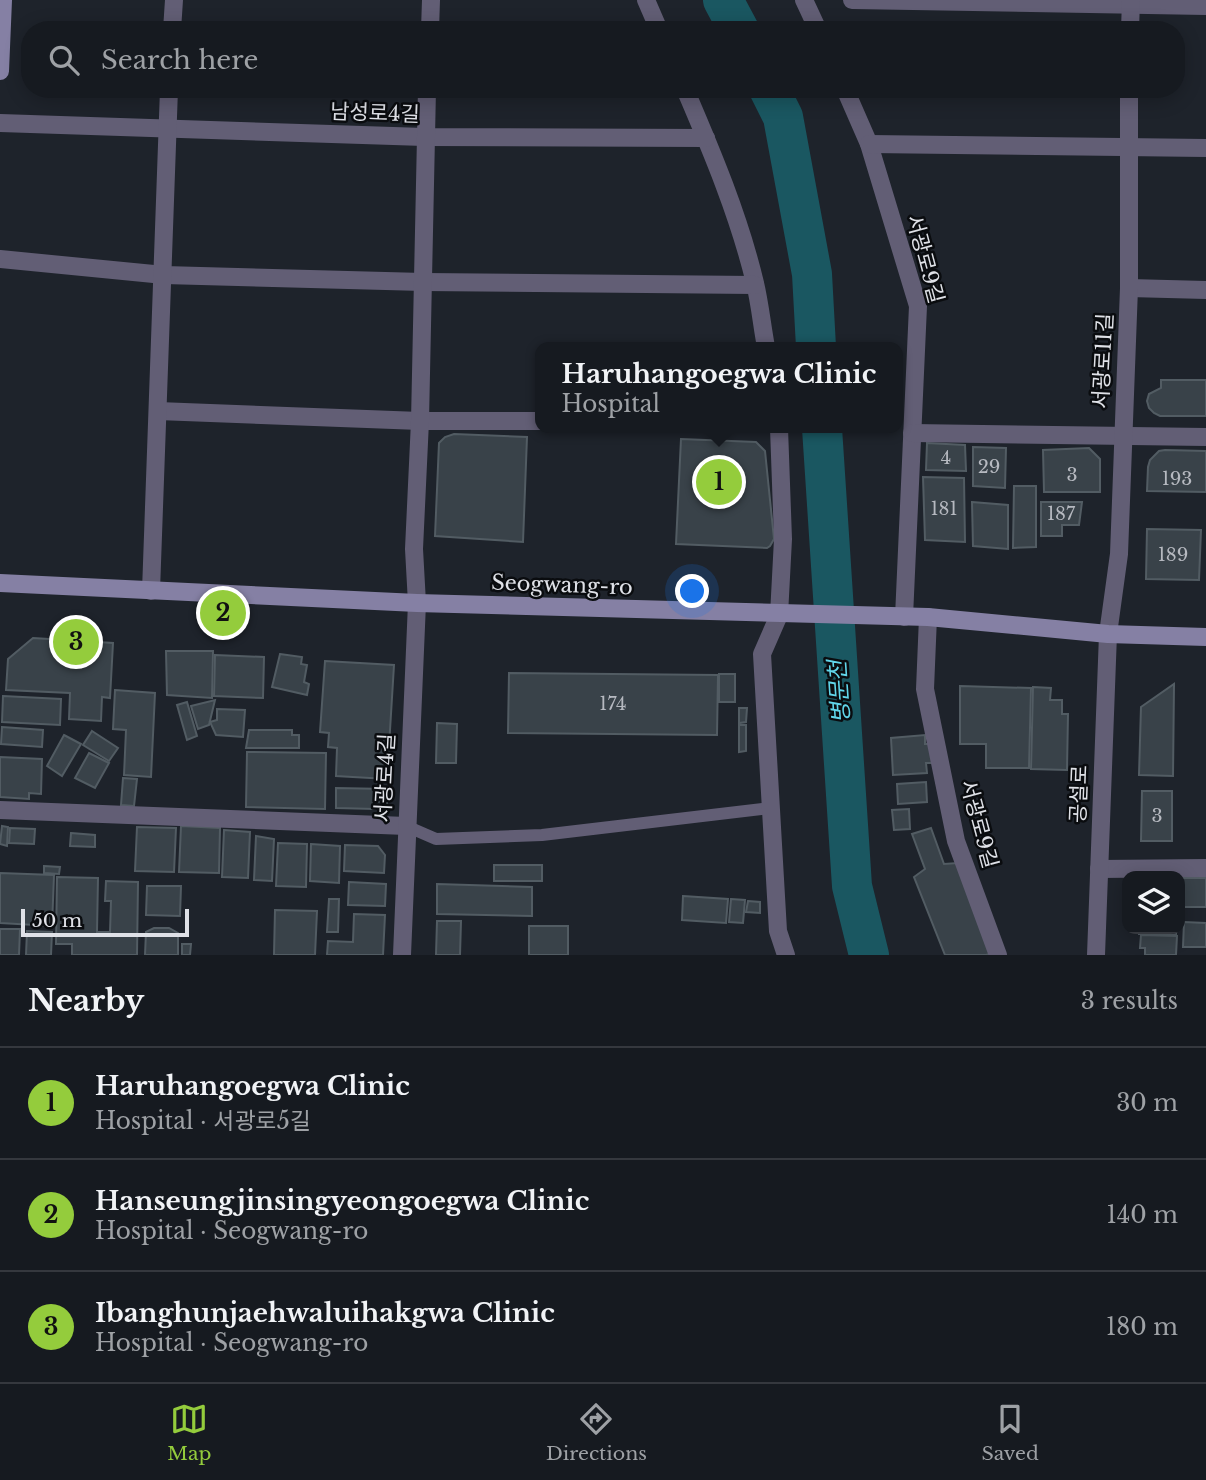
<!DOCTYPE html>
<html lang="en">
<head>
<meta charset="utf-8">
<style>
  body { margin:0; font-family:"Libre Baskerville","Noto Sans KR",serif; background:#1f2329; color:#f1f3f6 }
  .controls { position:absolute; right:21px; bottom:21px; display:grid; overflow:hidden; border-radius:14px; box-shadow:0 4px 18px #0003 }
  .controls button { width:63px; height:63px; display:grid; place-items:center; padding:0; border:0; border-bottom:2px solid #35383e; background:#161a20; color:#f1f3f6; font:35px sans-serif }
  .scale { position:absolute; left:21px; bottom:18px; width:168px; box-sizing:border-box; padding-left:7px; border:4px solid #dfe1e7; border-top:0; font-size:19px; line-height:24px; white-space:nowrap; color:#dfe1e7; -webkit-text-stroke:5px #0a0c0f; paint-order:stroke }
  .you { position:absolute; left:693px; top:592px; width:24px; height:24px; margin:-18px; border:5px solid #fff; border-radius:50%; background:#1a73e8; box-shadow:0 0 0 10px #1a73e833 }
  .badge { display:grid; place-items:center; width:46px; height:46px; border-radius:50%; background:#94cc3c; color:#111; font-size:23px; font-weight:700 }
  .pin { position:absolute; translate:-50% -50%; border:4px solid #fff; box-shadow:0 2px 7px #0006 }
  .popup { position:absolute; left:535px; top:342px; width:368px; height:91px; box-sizing:border-box; display:grid; place-content:center; border-radius:14px; background:#161a20; filter:drop-shadow(0 2px 5px #0005); font-size:23px; white-space:nowrap; color:#9ea1a5 }
  .popup b { font-size:26px; color:#f1f3f6 }
  .popup::after { content:''; position:absolute; left:50%; top:100%; margin-left:-14px; border:14px solid transparent; border-top-color:#161a20 }
  .list { margin:0; padding:0; list-style:none }
  h2 { display:flex; justify-content:space-between; align-items:center; height:91px; margin:0; padding:0 28px; font-size:30px }
  h2 small { font-size:23px; font-weight:400; color:#9ea1a5 }
  .list li { display:grid; grid-template-columns:46px 1fr auto; gap:21px; align-items:center; box-sizing:border-box; height:112px; padding:0 28px; border-top:2px solid #35383e }
  .list b { display:block; font-size:26px; white-space:nowrap }
  .list p { margin:0; font-size:23px; white-space:nowrap; color:#9ea1a5 }
  .list em { font-size:23px; font-style:normal; color:#9ea1a5 }
  .icon { flex:none; width:38px; height:38px; fill:none; stroke:currentColor; stroke-width:2; stroke-linecap:round; stroke-linejoin:round }
  .map { position:relative; flex:none; width:1206px; height:955px; overflow:hidden }
  .search { position:absolute; background:#161a20; box-shadow:0 4px 18px #0003; left:21px; right:21px; top:21px; height:77px; display:flex; align-items:center; gap:18px; box-sizing:border-box; padding:0 24px; border-radius:28px; color:#9ea1a5; font-size:26px }
  .sheet { height:427px; background:#161a20 }
  nav { display:flex; justify-content:space-around; align-items:center; box-sizing:border-box; height:98px; border-top:2px solid #35383e; background:#161a20; font-size:19px; color:#9ea1a5 }
  nav a { display:grid; justify-items:center; gap:4px }
  nav .on { color:#94cc3c }
  .map>svg:first-child { display:block }
  .lines { fill:none; stroke-linecap:round; stroke-linejoin:round }
  .river { stroke:#1a5761; stroke-width:40 }
  .building { fill:#394249; stroke:#525c63; stroke-width:2 }
  .service { stroke:#625e75; stroke-width:12 }
  .minor { stroke:#625e75; stroke-width:18 }
  .tertiary { stroke:#625e75; stroke-width:18 }
  .secondary { stroke:#8580a4; stroke-width:18 }
  .labels { text-anchor:middle; dominant-baseline:central; stroke-width:5; stroke-linejoin:round; paint-order:stroke }
  .number-label { font-size:18px; fill:#b6b9c0 }
  .street-label { font-size:21px; fill:#dfe1e7; stroke:#0a0c0f }
  .water-label { font-size:23px; font-style:italic; fill:#61d6ea; stroke:#0a0c0f }
</style>
</head>
<body>
<div class="map">
<svg width="1206" height="955" viewBox="0 0 1206 955">
  <rect width="100%" height="100%" fill="#1e232b"/>
  <g class="lines">
    <g class="river">
      <polyline points="723,0 739,30"/>
      <polyline points="769,89 783,117 812,274 816,347"/>
      <polyline points="822,428 852,886 869,955"/>
    </g>
  </g>
  <g class="building">
    <polygon points="1161,380 1206,380 1206,416 1160,416 1154,413 1149,408 1147,401 1149,394 1161,388"/>
    <polygon points="454,434 527,437 523,542 435,536 439,443 445,437"/>
    <polygon points="681,439 756,442 765,451 774,539 770,546 767,548 676,544"/>
    <polygon points="927,443 965,445 966,471 926,470"/>
    <polygon points="973,447 1006,448 1005,488 973,486"/>
    <polygon points="1089,448 1100,459 1100,492 1044,492 1043,450"/>
    <polygon points="1165,450 1206,451 1206,492 1147,491 1148,467 1150,460 1159,451"/>
    <polygon points="923,477 964,478 965,542 925,540"/>
    <polygon points="1014,486 1036,486 1036,547 1013,548"/>
    <polygon points="972,502 1008,505 1008,549 973,546"/>
    <polygon points="1041,502 1082,502 1079,525 1062,525 1062,536 1041,536"/>
    <polygon points="1147,529 1201,530 1199,580 1146,579"/>
    <polygon points="33,638 113,643 110,698 102,697 101,721 69,719 70,693 6,690 8,659"/>
    <polygon points="166,651 213,651 212,698 167,695"/>
    <polygon points="280,654 302,657 301,664 307,665 304,682 309,684 307,695 272,687"/>
    <polygon points="215,655 264,657 263,698 214,696"/>
    <polygon points="325,661 394,665 387,779 336,776 337,748 328,747 329,733 320,732"/>
    <polygon points="509,673 718,675 717,735 508,733"/>
    <rect x="719" y="674" width="16" height="28"/>
    <polygon points="1174,684 1173,776 1139,775 1141,707"/>
    <polygon points="960,686 1031,688 1029,768 986,768 986,744 960,744"/>
    <polygon points="1033,687 1051,688 1050,700 1062,700 1062,714 1068,714 1067,770 1031,769"/>
    <polygon points="115,690 155,693 151,777 124,775 126,730 113,729"/>
    <polygon points="3,696 61,699 60,725 2,722"/>
    <polygon points="215,700 209,725 198,729 191,706"/>
    <polygon points="187,702 197,736 187,740 177,705"/>
    <polygon points="739,708 747,708 746,722 739,723"/>
    <polygon points="217,709 245,710 243,737 216,735 210,722 217,720"/>
    <polygon points="437,723 457,724 456,763 436,763"/>
    <polygon points="739,725 746,725 746,751 739,752"/>
    <polygon points="2,727 43,730 42,747 1,744"/>
    <polygon points="249,730 292,730 292,735 299,735 299,748 246,748"/>
    <polygon points="92,731 118,748 109,761 83,745"/>
    <polygon points="64,735 81,744 62,776 47,766"/>
    <polygon points="925,735 925,744 931,744 932,763 926,763 927,773 893,775 891,738"/>
    <polygon points="247,752 326,753 325,809 246,807"/>
    <polygon points="89,753 109,763 95,788 75,778"/>
    <polygon points="0,757 42,759 41,794 29,793 29,799 0,797"/>
    <polygon points="123,778 137,779 134,806 121,805"/>
    <polygon points="926,782 927,802 898,804 897,784"/>
    <polygon points="336,788 387,789 387,805 375,809 336,808"/>
    <polygon points="1142,791 1172,791 1172,841 1141,841"/>
    <polygon points="909,809 910,829 894,830 892,810"/>
    <polygon points="2,826 8,827 7,846 0,844"/>
    <polygon points="181,826 220,828 219,873 179,872"/>
    <polygon points="137,827 176,828 174,872 135,871"/>
    <polygon points="10,828 35,829 34,844 9,843"/>
    <polygon points="931,828 944,864 958,863 993,953 986,955 945,955 914,877 925,869 912,834"/>
    <polygon points="224,830 250,832 248,878 222,877"/>
    <polygon points="71,833 95,835 95,847 70,846"/>
    <polygon points="256,836 274,839 272,881 254,880"/>
    <polygon points="278,843 307,844 306,887 276,886"/>
    <polygon points="311,844 340,846 339,883 310,881"/>
    <polygon points="345,845 378,846 385,855 384,873 344,871"/>
    <rect x="494" y="865" width="48" height="16"/>
    <polygon points="44,866 60,867 59,874 44,873"/>
    <polygon points="0,873 54,875 52,926 0,923"/>
    <polygon points="57,877 98,878 97,932 110,932 111,901 105,901 106,881 138,882 137,955 72,955 72,944 56,944"/>
    <rect x="1182" y="878" width="24" height="29"/>
    <polygon points="349,882 386,884 385,906 348,905"/>
    <polygon points="437,884 532,887 532,916 437,914"/>
    <polygon points="147,886 181,886 180,916 146,915"/>
    <polygon points="683,896 728,899 726,923 682,920"/>
    <polygon points="329,899 339,899 338,932 327,932"/>
    <polygon points="731,899 745,900 743,923 729,922"/>
    <polygon points="748,901 760,902 760,913 746,912"/>
    <polygon points="275,910 317,911 315,955 274,955"/>
    <polygon points="354,914 385,915 383,955 327,955 328,941 353,942"/>
    <polygon points="437,921 461,921 460,955 436,955"/>
    <polygon points="1184,922 1206,923 1206,947 1183,947"/>
    <rect x="529" y="926" width="39" height="29"/>
    <polygon points="154,928 169,928 178,933 178,955 145,955 146,932"/>
    <polygon points="0,929 20,929 19,955 0,955"/>
    <rect x="1139" y="929" width="37" height="5"/>
    <polygon points="27,931 52,932 51,955 26,955"/>
    <polygon points="1141,935 1177,936 1176,955 1145,955 1145,948 1140,948"/>
    <polygon points="182,944 191,944 190,955 182,955"/>
  </g>
  <g class="lines">
    <polyline class="service" points="406,826 436,839 542,835 771,808"/>
    <g class="minor">
      <polyline points="646,0 659,30"/>
      <polyline points="804,0 818,30"/>
      <polyline points="852,0 1206,6"/>
      <polyline points="172,30 174,0"/>
      <polyline points="430,30 431,0"/>
      <polyline points="1130,30 1131,0"/>
      <path d="M685,89C712,152 739,216 755,283C760,304 762,326 766,347"/>
      <polyline points="845,89 869,144 918,306 904,617"/>
      <polyline points="0,123 424,137 706,138"/>
      <polyline points="869,144 1206,148"/>
      <polyline points="0,259 164,275 423,282 755,285"/>
      <polyline points="1129,288 1206,290"/>
      <polyline points="158,411 420,421 540,421"/>
      <polyline points="779,428 783,539 779,615 762,654 778,931 786,955"/>
      <polyline points="912,433 1206,437"/>
      <polyline points="151,591 169,89"/>
      <polyline points="928,617 925,689 956,841 998,955"/>
      <polyline points="1108,634 1119,554 1129,288 1129,89"/>
      <polyline points="0,810 406,826"/>
      <polyline points="1099,869 1206,868"/>
      <polyline points="402,955 417,603 414,549 420,421 427,89"/>
    </g>
    <polyline class="tertiary" points="1096,955 1108,634"/>
    <g class="secondary">
      <polyline points="0,71 3,0"/>
      <polyline points="0,583 417,603 928,617 1108,634 1206,637"/>
    </g>
  </g>
  <g class="labels">
    <g class="number-label">
      <text x="946" y="458">4</text>
      <text x="989" y="467">29</text>
      <text x="1072" y="475">3</text>
      <text x="1177" y="479">193</text>
      <text x="944" y="509">181</text>
      <text x="1061" y="514">187</text>
      <text x="1173" y="555">189</text>
      <text x="613" y="704">174</text>
      <text x="1157" y="816">3</text>
    </g>
    <g class="street-label">
      <text transform="translate(375 113) rotate(2)">남성로4길</text>
      <text transform="translate(925 259) rotate(75)">서광로9길</text>
      <text transform="translate(1103 361) rotate(-87)">서광로11길</text>
      <text transform="translate(562 585) rotate(2)">Seogwang-ro</text>
      <text transform="translate(385 778) rotate(-87)">서광로4길</text>
      <text transform="translate(1079 794) rotate(-88)">공설로</text>
      <text transform="translate(979 824) rotate(75)">서광로9길</text>
    </g>
    <g class="water-label">
      <text transform="translate(839 692) rotate(-94)">병문천</text>
    </g>
  </g>
</svg>
<div class="controls">
<button><svg class="icon" aria-label="layers" viewBox="0 0 24 24"><path d="M12 4l9 5-9 5-9-5zM3 14l9 5 9-5"/></svg></button>
</div>
<div class="scale">50 m</div>
<div class="you"></div>
<div class="pin badge" style="left:719px;top:482px">1</div>
<div class="popup"><b>Haruhangoegwa Clinic</b>Hospital</div>
<div class="pin badge" style="left:223px;top:613px">2</div>
<div class="pin badge" style="left:76px;top:642px">3</div>
<div class="search"><svg class="icon" aria-label="search" viewBox="0 0 24 24"><circle cx="10" cy="10" r="6"/><path d="M15 15l6 6"/></svg>Search here</div>
</div>
<section class="sheet">
<h2>Nearby<small>3 results</small></h2>
<ul class="list">
<li><span class="badge">1</span><div><b>Haruhangoegwa Clinic</b><p>Hospital · 서광로5길</p></div><em>30 m</em></li>
<li><span class="badge">2</span><div><b>Hanseungjinsingyeongoegwa Clinic</b><p>Hospital · Seogwang-ro</p></div><em>140 m</em></li>
<li><span class="badge">3</span><div><b>Ibanghunjaehwaluihakgwa Clinic</b><p>Hospital · Seogwang-ro</p></div><em>180 m</em></li>
</ul>
</section>
<nav>
<a class="on"><svg class="icon" aria-label="map" viewBox="0 0 24 24"><path d="M3 6l6-2 6 2 6-2v14l-6 2-6-2-6 2zM9 4v14M15 6v14"/></svg>Map</a>
<a><svg class="icon" aria-label="directions" viewBox="0 0 24 24"><path d="M12 3l9 9-9 9-9-9zM9 14v-3h6M13 9l2 2-2 2"/></svg>Directions</a>
<a><svg class="icon" aria-label="saved" viewBox="0 0 24 24"><path d="M7 4h10v16l-5-4-5 4z"/></svg>Saved</a>
</nav>
</body>
</html>
